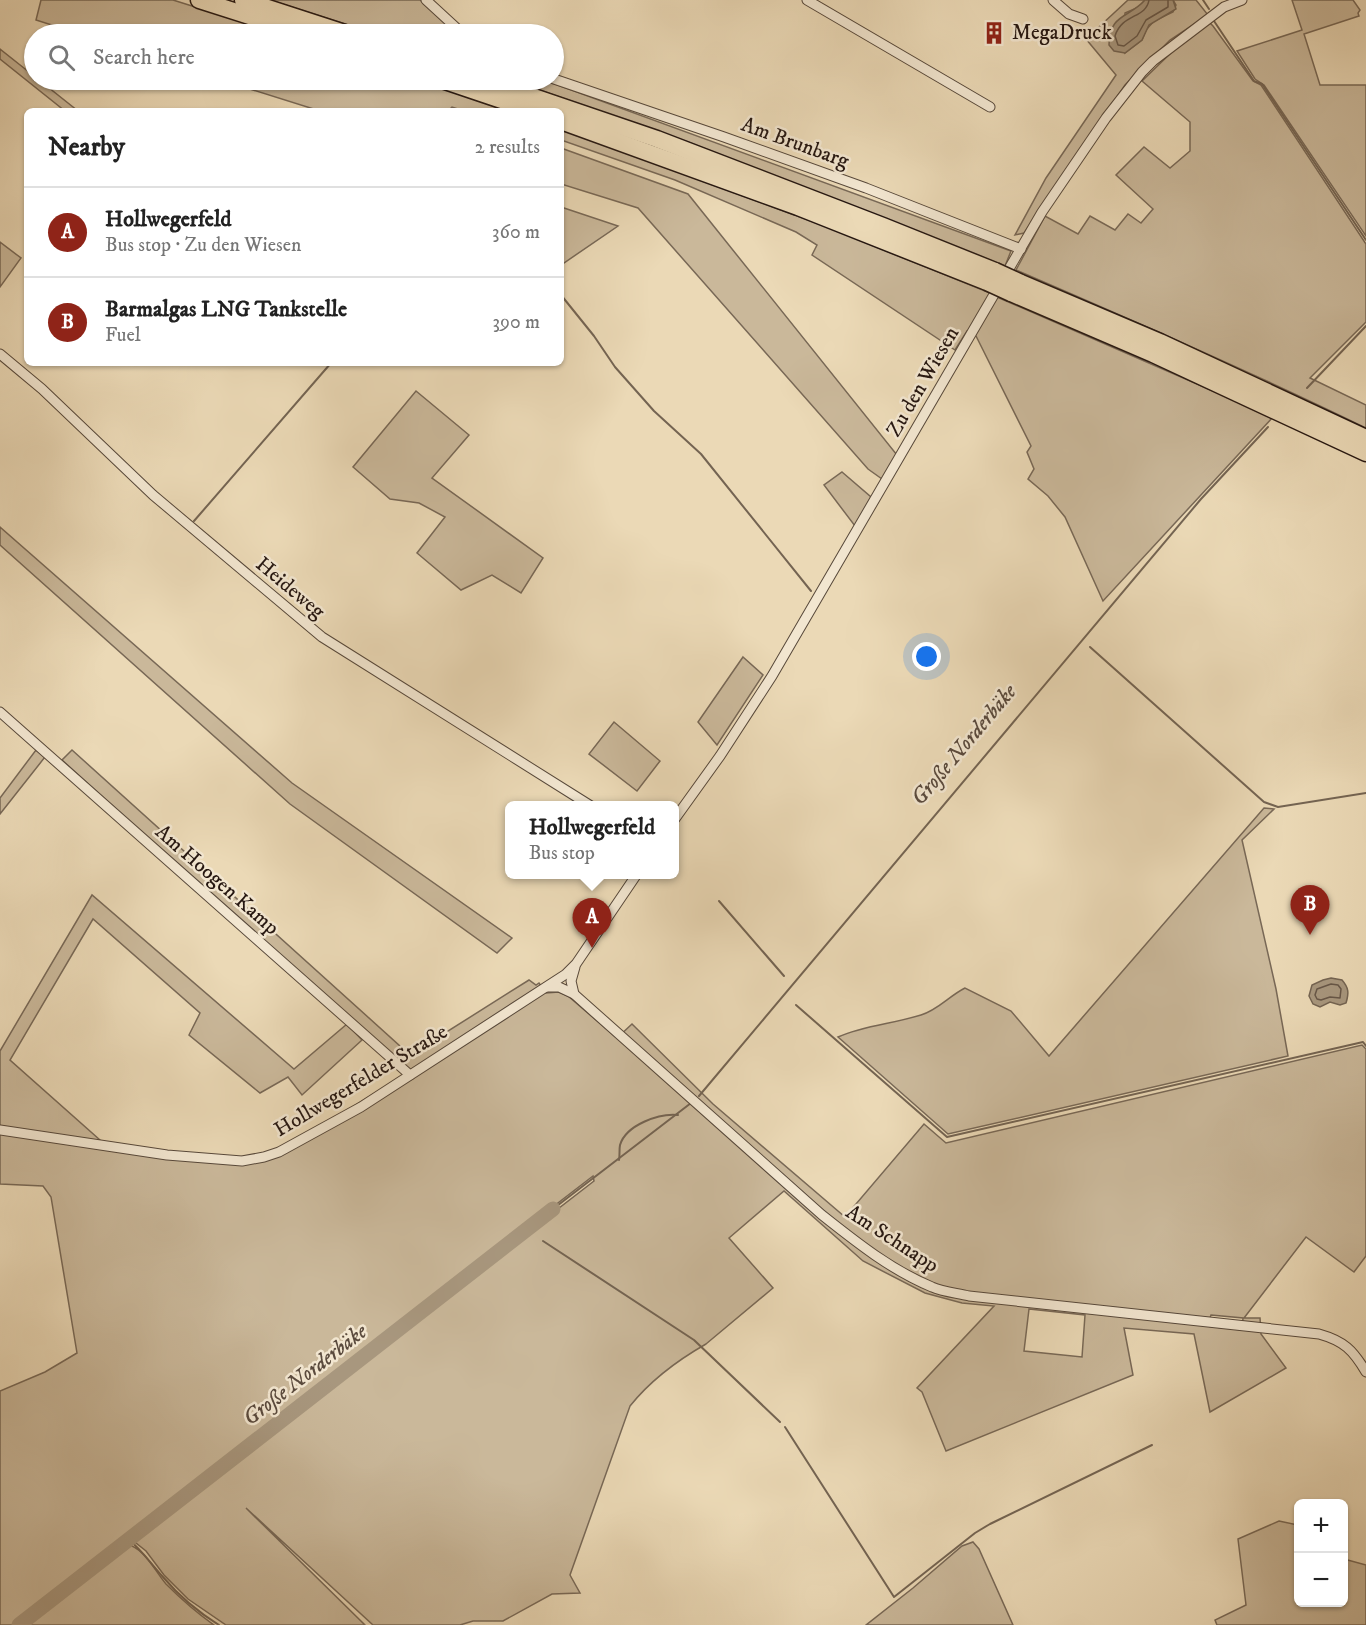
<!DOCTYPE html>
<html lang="en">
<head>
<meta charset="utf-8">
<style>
  body { margin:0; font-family:"IM FELL DW Pica",serif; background:#f6f6f6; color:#222 }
  .controls { position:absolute; right:18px; bottom:18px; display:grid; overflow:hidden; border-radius:9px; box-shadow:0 2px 4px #0004 }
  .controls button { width:54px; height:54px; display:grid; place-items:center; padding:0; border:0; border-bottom:2px solid #e0e0e0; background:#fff; color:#222; font:30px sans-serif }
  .you { position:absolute; left:927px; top:657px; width:21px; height:21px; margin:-15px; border:4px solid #fff; border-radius:50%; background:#1a73e8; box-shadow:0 0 0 9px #1a73e833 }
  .badge { display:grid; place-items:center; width:39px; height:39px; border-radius:50%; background:#8f2418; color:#fff; font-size:20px; font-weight:700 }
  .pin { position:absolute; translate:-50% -50px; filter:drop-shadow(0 2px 3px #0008) }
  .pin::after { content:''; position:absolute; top:32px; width:21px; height:18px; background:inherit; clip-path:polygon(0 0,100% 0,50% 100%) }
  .popup { position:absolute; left:505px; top:801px; width:174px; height:78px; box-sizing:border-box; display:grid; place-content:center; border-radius:9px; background:#fff; filter:drop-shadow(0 2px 4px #0005); font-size:20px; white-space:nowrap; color:#767676 }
  .popup b { font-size:22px; color:#222 }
  .popup::after { content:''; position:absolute; left:50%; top:100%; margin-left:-12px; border:12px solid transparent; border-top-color:#fff }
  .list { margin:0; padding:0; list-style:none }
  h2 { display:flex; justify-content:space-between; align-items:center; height:78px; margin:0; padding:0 24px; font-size:26px }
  h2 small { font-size:20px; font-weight:400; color:#767676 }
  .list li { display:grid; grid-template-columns:39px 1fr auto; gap:18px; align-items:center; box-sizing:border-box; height:90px; padding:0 24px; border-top:2px solid #e0e0e0 }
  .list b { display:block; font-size:22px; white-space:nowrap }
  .list p { margin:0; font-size:20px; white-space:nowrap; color:#767676 }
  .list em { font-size:20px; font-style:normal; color:#767676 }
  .icon { flex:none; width:33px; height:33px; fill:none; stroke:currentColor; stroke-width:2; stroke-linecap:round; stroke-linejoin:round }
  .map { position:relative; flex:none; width:1366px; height:1625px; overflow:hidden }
  .search { position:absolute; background:#fff; box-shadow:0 2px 4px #0004; left:24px; top:24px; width:540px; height:66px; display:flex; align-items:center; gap:15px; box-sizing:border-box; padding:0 21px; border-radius:33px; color:#767676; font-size:22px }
  .panel { position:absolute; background:#fff; box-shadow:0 2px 4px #0004; left:24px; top:108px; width:540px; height:258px; border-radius:9px }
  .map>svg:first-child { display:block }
  .green { fill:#cab89a; stroke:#786856; stroke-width:1.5; fill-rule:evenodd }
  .water { fill:#a8977e; stroke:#746452; stroke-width:1.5 }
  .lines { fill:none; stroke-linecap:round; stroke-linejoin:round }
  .shore { stroke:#675748; stroke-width:1.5 }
  .stream { stroke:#746452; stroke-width:2 }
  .river { stroke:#a8977e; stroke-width:15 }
  .minor-casing { stroke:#57483a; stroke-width:11 }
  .motorway-casing { stroke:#261711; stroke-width:19 }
  .minor { stroke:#f2e6d0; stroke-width:9 }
  .motorway { stroke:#ebd9b6; stroke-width:16 }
  .motorway-bridge-casing { stroke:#261711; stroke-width:19; stroke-linecap:butt }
  .motorway-bridge { stroke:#ebd9b6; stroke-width:16 }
  .labels { text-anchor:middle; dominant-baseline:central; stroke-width:5; stroke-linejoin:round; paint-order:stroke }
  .poi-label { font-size:21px; fill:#261711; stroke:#f2e6d0; text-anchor:start }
  .street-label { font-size:21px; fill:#261711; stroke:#f2e6d0 }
  .water-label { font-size:22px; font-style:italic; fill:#5a4a3d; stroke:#f2e6d0 }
</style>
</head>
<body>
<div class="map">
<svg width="1366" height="1625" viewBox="0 0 1366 1625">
  <rect width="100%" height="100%" fill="#ebd9b6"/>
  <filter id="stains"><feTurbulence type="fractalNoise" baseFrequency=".00333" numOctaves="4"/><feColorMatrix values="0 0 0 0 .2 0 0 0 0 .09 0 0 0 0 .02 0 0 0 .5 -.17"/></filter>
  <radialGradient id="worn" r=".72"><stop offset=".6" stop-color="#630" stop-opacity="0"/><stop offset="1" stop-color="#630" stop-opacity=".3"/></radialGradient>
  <g class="green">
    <polygon points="41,0 173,0 281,34 80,34 36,20"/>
    <polygon points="270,0 420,0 457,34 376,34"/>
    <polygon points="1128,0 1145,0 1139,7 1125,13 1125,53 1142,40 1146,30 1154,21 1173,12 1176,5 1173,0 1196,0 1208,15 1170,40 1125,85 1024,233 1015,235 1046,178 1116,75 1086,39"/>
    <polygon points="1292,0 1353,0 1360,10 1358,13 1359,16 1304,34 1320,85 1366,85 1366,236 1264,85 1255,79 1237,51 1302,30"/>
    <path d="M1209,22L1213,26L1253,81L1261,85L1366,244V322L1310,378L1366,405V428C1251,372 1134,321 1016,270L1045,216L1078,234L1090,216L1115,230L1128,214L1141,223L1153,209L1116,175L1144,147L1170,168L1190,151V122L1142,81L1176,48Z"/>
    <polygon points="0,49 34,76 34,80 39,80 78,111 65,111 0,59"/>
    <polygon points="221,80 418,80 508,111 464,111 452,107 448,111 320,111"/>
    <polygon points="511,80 544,80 1011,251 1005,266 688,142"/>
    <polygon points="561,129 827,227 990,293 979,314 984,319 997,297 1273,417 1103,601 1065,517 1048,496 1028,479 1034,469 1027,452 1031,446 976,336 967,331 955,350 812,255 817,245 796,232 675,180 561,140"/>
    <polygon points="561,148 688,194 897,455 882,479 868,469 638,208 561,184"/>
    <polygon points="561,207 618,226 561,265"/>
    <polygon points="0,242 21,258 0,287"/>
    <polygon points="416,391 469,435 432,478 543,558 521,593 492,575 461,590 417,553 445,517 419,503 390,499 353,467"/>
    <polygon points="842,472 871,497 855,526 824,485"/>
    <polygon points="0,527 292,783 512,938 497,953 290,804 0,545"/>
    <polygon points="743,657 763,675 717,745 698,722"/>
    <polygon points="614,722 660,761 637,791 589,754"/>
    <polygon points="36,750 45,757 0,814 0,798"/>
    <path d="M72,750L410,1055L529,980L536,985L539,983L546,993L559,992L568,996L617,1038L632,1024L713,1104L845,1217L924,1124L946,1143L1362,1045L1366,1049V1256L1354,1272L1306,1237L1244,1318H1260L1261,1334L1286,1368L1210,1412L1194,1334L1124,1328L1133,1375L946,1451L922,1392L917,1388L994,1306L962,1303L925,1293L863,1261L784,1191L729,1238L773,1288L706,1344C678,1360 650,1381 630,1406L570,1575L580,1593L552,1594L503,1621H473L460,1625H373L246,1508L365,1625H226L188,1599L164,1575L146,1551L131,1539L594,1181L593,1176L248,1442L16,1625H0V1391L45,1372L77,1353L51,1197L43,1186L0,1184V1051L92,895L294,1069L347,1024L362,1040L302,1095L288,1077L260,1093L189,1035L200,1013L93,919L10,1060L100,1140L99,1147L268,1159L411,1071L196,882L62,760ZM1029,1309L1085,1315L1082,1357L1024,1351ZM1211,1315L1243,1318L1242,1330L1207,1326Z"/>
    <path d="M1264,808L1274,809L1242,840L1276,989L1288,1056L948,1134L838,1037C864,1025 893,1024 921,1015C938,1010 949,996 965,988L1011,1011L1049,1056Z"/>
    <polygon points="1279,1521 1298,1525 1298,1602 1344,1602 1344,1559 1366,1565 1366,1625 1217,1625 1215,1620 1246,1605 1238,1539"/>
    <polygon points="973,1542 979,1549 1013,1625 866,1625 913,1588 962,1546"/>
    <path d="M126,1544C145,1548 154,1570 166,1584C181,1599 197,1613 214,1625H21Z"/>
  </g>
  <g class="water">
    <path d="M1145,0H1173L1176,9L1149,25L1142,40L1125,53L1114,51L1109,45C1109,14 1129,18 1145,0Z"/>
    <path d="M1331,978L1342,980C1349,988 1349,993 1346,1003L1340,1005L1330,1002L1320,1007L1313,1004L1309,996L1312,985L1323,980Z"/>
  </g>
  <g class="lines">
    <g class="shore">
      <path d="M1149,0C1146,19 1122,13 1115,36L1118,45L1124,46L1137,36L1146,20L1168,7V0"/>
      <polygon points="1331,984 1338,985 1341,989 1340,998 1330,997 1321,1000 1317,999 1315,995 1317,989"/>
    </g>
    <g class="stream">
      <polyline points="1203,0 1209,9"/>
      <polyline points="1214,21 1254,81 1262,84 1366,240"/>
      <polyline points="561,295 594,336 615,367 654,411 701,454 811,591"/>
      <polyline points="1307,388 1366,326"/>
      <polyline points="194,521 331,363"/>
      <polyline points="1090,647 1264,802 1278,807 1366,793"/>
      <polyline points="719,901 784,976"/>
      <polyline points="796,1005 947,1137 1363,1042 1366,1046"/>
      <polyline points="699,1096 1201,499 1268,427"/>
      <path d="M619,1160C620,1155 619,1150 620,1145C626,1125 659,1113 678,1115"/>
      <polyline points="553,1209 691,1103"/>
      <polyline points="543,1241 694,1340 780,1422"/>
      <polyline points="785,1427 894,1597 975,1533 990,1524 1152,1445"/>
      <path d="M128,1539C142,1550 151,1564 163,1577C179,1596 198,1612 219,1625"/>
    </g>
    <polyline class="river" points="19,1625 553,1209"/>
    <g class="minor-casing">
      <g id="minor">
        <polyline points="426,0 463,34"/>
        <polyline points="807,0 990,107"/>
        <polyline points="1053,0 1069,14 1083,19"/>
        <polyline points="554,79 724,137 866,188 1021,249"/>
        <polyline points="0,354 42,389 153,495 322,637 591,806"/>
        <polyline points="0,712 410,1075"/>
        <polyline points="674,820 720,756 772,676 1042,212 1106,118 1142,72 1153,61 1224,7 1242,0"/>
        <path d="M547,987H559L574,994L822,1215C856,1242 891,1270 932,1287C943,1292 957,1293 969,1296L1319,1334C1344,1341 1353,1350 1366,1372"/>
        <polyline points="574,994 571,981 575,967"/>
        <polyline points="0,1130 167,1155 242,1161 264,1157 279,1152 361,1107 566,974 576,964 637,874"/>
      </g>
    </g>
    <g class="motorway-casing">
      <g id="motorway">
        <polyline points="199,0 306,34"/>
        <polyline points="243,0 348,34"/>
        <polyline points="442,80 534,111"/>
        <polyline points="484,80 657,139 883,226 995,271"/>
        <polyline points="561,121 798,207 987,282"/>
        <polyline points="1019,282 1160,342 1366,438"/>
        <polyline points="1011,293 1153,354 1366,453"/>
      </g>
    </g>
    <use href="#minor" class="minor"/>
    <use href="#motorway" class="motorway"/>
    <g class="motorway-bridge-casing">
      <g id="motorway-bridge">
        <polyline points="995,271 1019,282"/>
        <polyline points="987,282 1011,293"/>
      </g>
    </g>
    <use href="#motorway-bridge" class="motorway-bridge"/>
  </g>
  <defs>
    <g id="building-bare" transform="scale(1.8)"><path d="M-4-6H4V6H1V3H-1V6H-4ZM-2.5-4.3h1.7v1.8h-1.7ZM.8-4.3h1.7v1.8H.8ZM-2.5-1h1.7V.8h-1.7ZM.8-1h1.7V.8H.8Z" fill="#8f2418" stroke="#f2e6d0" stroke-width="2.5" paint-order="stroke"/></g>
  </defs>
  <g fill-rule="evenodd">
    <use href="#building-bare" x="994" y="33"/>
  </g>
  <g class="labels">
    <g class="poi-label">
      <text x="1012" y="33">MegaDruck</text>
    </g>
    <g class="street-label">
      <text transform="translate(795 143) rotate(20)">Am Brunbarg</text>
      <text transform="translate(923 382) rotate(-60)">Zu den Wiesen</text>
      <text transform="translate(290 588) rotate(40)">Heideweg</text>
      <text transform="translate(217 880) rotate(41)">Am Hoogen Kamp</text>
      <text transform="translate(361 1081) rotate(-31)">Hollwegerfelder Straße</text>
      <text transform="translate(892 1239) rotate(33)">Am Schnapp</text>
    </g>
    <g class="water-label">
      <text transform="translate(964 745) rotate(-50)">Große Norderbäke</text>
      <text transform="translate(305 1375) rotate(-38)">Große Norderbäke</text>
    </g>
  </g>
  <rect width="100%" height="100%" filter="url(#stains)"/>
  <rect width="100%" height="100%" fill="url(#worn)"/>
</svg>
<div class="controls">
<button>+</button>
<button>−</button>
</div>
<div class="you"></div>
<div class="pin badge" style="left:592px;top:948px">A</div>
<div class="popup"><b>Hollwegerfeld</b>Bus stop</div>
<div class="pin badge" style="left:1310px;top:935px">B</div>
<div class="search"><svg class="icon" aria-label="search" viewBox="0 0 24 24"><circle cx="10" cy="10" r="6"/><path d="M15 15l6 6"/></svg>Search here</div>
<section class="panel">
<h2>Nearby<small>2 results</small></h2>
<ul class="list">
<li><span class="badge">A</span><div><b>Hollwegerfeld</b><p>Bus stop · Zu den Wiesen</p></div><em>360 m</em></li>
<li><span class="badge">B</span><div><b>Barmalgas LNG Tankstelle</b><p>Fuel</p></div><em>390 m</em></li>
</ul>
</section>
</div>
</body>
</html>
